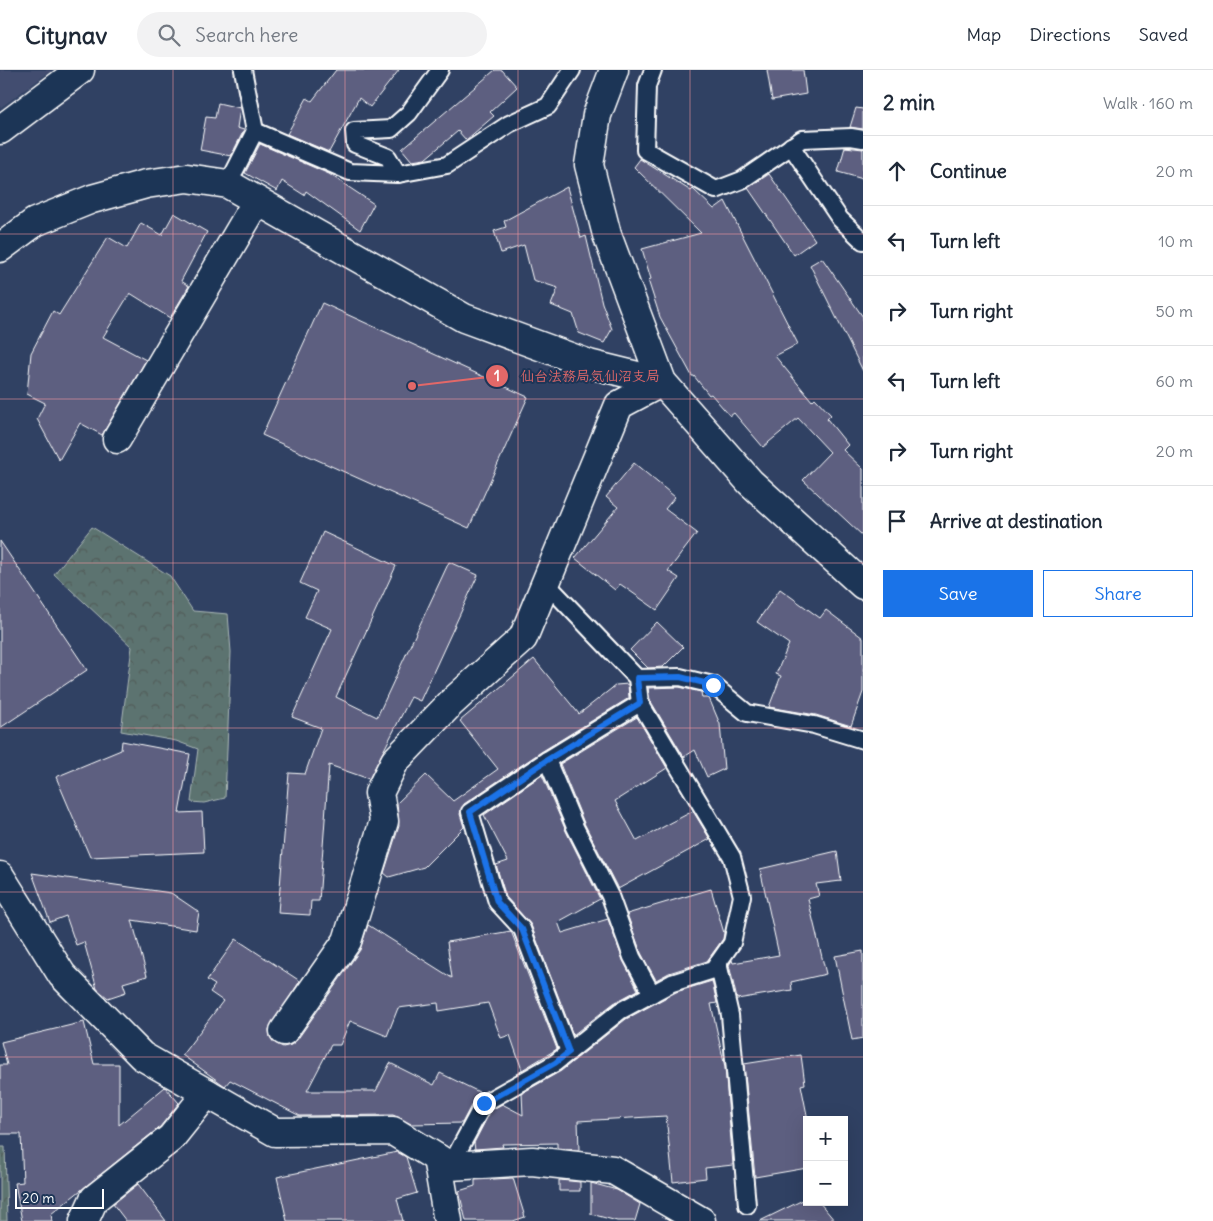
<!DOCTYPE html>
<html lang="en">
<head>
<meta charset="utf-8">
<style>
  body { margin:0; font-family:Delius,"Klee One",sans-serif; background:#f2f2f3; color:#1f2937 }
  .controls { position:absolute; right:15px; bottom:15px; display:grid; overflow:hidden; border-radius:0px; box-shadow:0 5px 20px #0002 }
  .controls button { width:45px; height:45px; display:grid; place-items:center; padding:0; border:0; border-bottom:1px solid #e0e1e3; background:#fff; color:#1f2937; font:25px sans-serif }
  .scale { position:absolute; left:15px; bottom:12px; width:89px; box-sizing:border-box; padding-left:5px; border:2px solid #fff; border-top:0; font-size:14px; line-height:18px; white-space:nowrap; color:#fff; -webkit-text-stroke:4px #1d3557; paint-order:stroke }
  .stop { position:absolute; width:15px; height:15px; margin:-11px; border:4px solid #1a73e8; border-radius:50%; background:#fff }
  .stop.end { background:#1a73e8; border-color:#fff; box-shadow:0 1px 5px #0008 }
  .list { margin:0; padding:0; list-style:none }
  h2 { display:flex; justify-content:space-between; align-items:center; height:65px; margin:0; padding:0 20px; font-size:21px }
  h2 small { font-size:16px; font-weight:400; color:#747a83 }
  .list li { display:grid; grid-template-columns:32px 1fr auto; gap:15px; align-items:center; box-sizing:border-box; height:70px; padding:0 20px; border-top:1px solid #e0e1e3 }
  .list b { display:block; font-size:19px; white-space:nowrap }
  .list em { font-size:16px; font-style:normal; color:#747a83 }
  .actions { display:flex; gap:10px; padding:15px 20px }
  .actions a { flex:1; padding:11px 0; border:1px solid #1a73e8; border-radius:0px; text-align:center; font-size:18px; color:#1a73e8 }
  .actions .main { background:#1a73e8; color:#fff }
  .icon { flex:none; width:28px; height:28px; fill:none; stroke:currentColor; stroke-width:2; stroke-linecap:round; stroke-linejoin:round }
  .map { position:relative; flex:none; width:863px; height:1151px; overflow:hidden }
  header { display:flex; align-items:center; gap:30px; box-sizing:border-box; height:70px; padding:0 25px; background:#fff; border-bottom:1px solid #e0e1e3 }
  header strong { font-size:24px }
  nav { display:flex; gap:28px; margin-inline-start:auto; font-size:18px }
  .search { width:350px; height:45px; background:#f2f2f3; display:flex; align-items:center; gap:12px; box-sizing:border-box; padding:0 18px; border-radius:28px; color:#747a83; font-size:19px }
  main { display:flex }
  aside { flex:1; background:#fff }
  .map>svg:first-child { display:block }
  .built { fill:#424e6f }
  .forest { fill:url(#forest-crowns); stroke:#adb9b7 }
  .building { fill:#5d5e80; stroke:#fff }
  .lines { fill:none; stroke-linecap:round; stroke-linejoin:round }
  .service-casing { stroke:#fff; stroke-width:20 }
  .minor-casing { stroke:#fff; stroke-width:31 }
  .service { stroke:#1d3557; stroke-width:16 }
  .minor { stroke:#1d3557; stroke-width:28 }
  .route { stroke:#1a73e8; stroke-width:6 }
  .grid { fill:none; stroke:#ff9aa2; stroke-width:1; stroke-opacity:0.55 }
  .leader { fill:none; stroke:#e26868; stroke-width:2 }
  .callout-dot { fill:#e26868; stroke:#1d3557; stroke-width:2 }
  .mark-label { font-size:15px; text-anchor:middle; font-weight:bold; fill:#fff }
  .callout-label { font-size:14px; text-anchor:middle; font-weight:bold; fill:#e26868; stroke:#1d3557; stroke-width:4; stroke-linejoin:round; paint-order:stroke }
</style>
</head>
<body>
<header>
<strong>Citynav</strong>
<div class="search"><svg class="icon" aria-label="search" viewBox="0 0 24 24"><circle cx="10" cy="10" r="6"/><path d="M15 15l6 6"/></svg>Search here</div>
<nav><a>Map</a><a>Directions</a><a>Saved</a></nav>
</header>
<main>
<div class="map">
<svg width="863" height="1151" viewBox="0 0 863 1151">
  <defs>
    <pattern id="forest-crowns" width="20" height="18" patternUnits="userSpaceOnUse" patternTransform="scale(1.25)"><rect width="20" height="18" fill="#5b736f"/><path d="M2 6a3 3 0 1 1 6 0M12 15a3 3 0 1 1 6 0" fill="none" stroke="#525c5a"/></pattern>
  </defs>
  <rect width="100%" height="100%" fill="#304163"/>
  <filter id="ink" filterUnits="userSpaceOnUse"><feTurbulence type="fractalNoise" baseFrequency=".02" numOctaves="2"/><feDisplacementMap in="SourceGraphic" scale="10" xChannelSelector="R" yChannelSelector="G"/><feConvolveMatrix kernelMatrix="1 2 1 2 8 2 1 2 1" color-interpolation-filters="sRGB"/></filter>
  <g filter="url(#ink)">
    <polygon class="built" points="0,0 52,0 0,38"/>
    <g class="forest">
      <polygon points="92,457 170,506 193,541 228,544 231,582 225,728 204,733 191,732 198,679 176,671 121,661 132,577 54,504"/>
      <polygon points="0,1077 5,1077 7,1151 0,1151"/>
    </g>
    <g class="building">
      <polygon points="336,0 399,0 370,37 359,28 329,82 287,64 307,28 312,31"/>
      <polygon points="495,0 502,0 517,17 490,42 494,46 466,70 458,61 425,89 412,91 402,79"/>
      <polygon points="767,0 803,0 806,24 772,30"/>
      <polygon points="218,33 240,38 237,58 244,60 231,86 200,80 206,47 215,48"/>
      <polygon points="856,38 863,39 863,59 850,57"/>
      <polygon points="260,74 329,104 374,134 360,160 306,121 304,125 282,111 277,121 245,103"/>
      <polygon points="845,77 863,79 863,109 838,102"/>
      <polygon points="640,89 691,121 693,119 714,139 725,131 798,274 775,286 812,331 815,328 831,345 827,349 848,375 843,380 863,399 863,466 803,410 830,382 798,348 763,377 734,343 730,346 711,324 709,325 694,306 692,306 660,247 648,210 651,209 642,179 701,163 634,97"/>
      <polygon points="769,104 815,170 794,185 748,118"/>
      <polygon points="567,117 581,168 586,166 602,233 612,259 604,273 579,263 573,244 551,235 558,218 533,210 524,175 501,183 494,161 506,157 504,151"/>
      <polygon points="174,143 207,162 181,211 189,216 170,248 130,223 103,267 146,290 102,365 80,353 59,390 37,349 45,333 27,324 31,283 53,241 59,245 108,167 127,178 141,153 162,165"/>
      <polygon points="822,188 863,247 863,301 810,195"/>
      <polygon points="322,233 528,327 469,458 262,365"/>
      <polygon points="634,393 675,427 665,439 697,463 668,501 679,508 657,540 620,514 615,520 575,488 618,437 606,427"/>
      <polygon points="323,462 396,496 336,627 377,647 449,492 478,505 420,631 411,627 369,709 329,695 319,831 311,831 310,845 278,843 289,703 305,704 321,658 292,647 332,559 305,547 317,521 300,513"/>
      <polygon points="0,471 87,600 0,658"/>
      <polygon points="780,519 820,548 826,540 863,568 863,622 851,656 816,645 769,637 781,606 776,604 789,574 757,552"/>
      <polygon points="657,552 683,577 663,597 648,598 630,580"/>
      <polygon points="534,589 579,644 616,615 628,614 629,628 541,682 464,734 460,744 464,757 424,797 389,807 384,803 399,756 397,733 426,705 453,731 498,699 460,651"/>
      <polygon points="679,617 701,622 702,628 709,628 720,654 724,699 707,707 695,680 684,687 650,630 648,618"/>
      <polygon points="637,647 667,698 615,731 637,771 693,741 710,769 618,819 584,753 560,694"/>
      <polygon points="122,671 190,684 179,743 202,742 204,782 90,787 56,707 121,680"/>
      <polygon points="542,705 566,761 600,829 558,852 562,863 608,849 623,890 638,920 614,933 573,965 531,855 506,827 496,795 508,791 484,745"/>
      <polygon points="837,781 841,811 816,814 819,826 808,829 826,904 791,912 792,920 737,929 729,895 732,890 733,893 779,885 760,799"/>
      <polygon points="32,803 171,823 199,842 196,860 132,850 147,906 123,913 126,922 108,928 97,919 84,872 76,875 66,846 50,852"/>
      <polygon points="711,819 724,863 723,869 707,891 669,903 656,910 641,883 627,844"/>
      <polygon points="368,855 452,908 447,872 511,861 557,979 522,1000 510,965 501,968 488,933 439,941 438,933 398,938 387,966 350,951 340,975 331,975 307,1021 376,1021 390,993 434,1015 440,1003 481,1023 475,1028 462,1053 411,1054 393,1045 300,1046 230,1010 225,1016 182,985 223,931 210,922 215,915 207,910 236,869 300,911 269,959 270,967 275,973 283,977 291,975 297,970 360,880"/>
      <polygon points="863,881 863,968 852,970 835,886"/>
      <polygon points="712,911 717,933 711,934 725,997 733,1095 705,1098 706,1108 673,1112 666,1046 578,1051 579,1080 557,1078 557,1073 502,1074 503,1077 475,1079 474,1073 491,1040 502,1034 523,1045 522,1023 561,1001 626,949 676,922"/>
      <polygon points="84,952 94,994 119,994 119,1055 165,1017 179,1033 160,1057 51,1144 52,1151 22,1151 15,1113 23,1112 21,1064 0,1064 0,995 7,995 1,972"/>
      <polygon points="801,985 805,1014 801,1015 807,1045 807,1098 755,1107 744,994"/>
      <polygon points="397,1082 406,1087 417,1123 397,1129 403,1151 287,1151 277,1107"/>
      <polygon points="513,1108 525,1147 513,1151 466,1151 459,1121 475,1116 475,1110"/>
      <polygon points="559,1110 580,1112 580,1121 559,1121"/>
      <polygon points="591,1113 617,1120 640,1134 635,1151 617,1151 591,1144"/>
      <polygon points="138,1114 166,1151 126,1151 113,1134"/>
      <polygon points="807,1128 807,1132 819,1132 835,1151 760,1151"/>
    </g>
    <g class="lines">
      <g class="service-casing">
        <g id="service">
          <polyline points="653,0 647,16 645,80 716,120 742,110 802,69 851,67 863,69"/>
          <polyline points="255,61 350,102 398,104 388,87 355,74 354,61 391,59 409,43 440,0"/>
          <polyline points="791,76 840,149 863,171"/>
          <polyline points="398,104 447,95 509,54 548,36 572,0"/>
          <polyline points="228,114 255,61 243,0"/>
          <polyline points="637,608 680,607 713,615 747,643 814,655 863,670"/>
          <polyline points="547,690 575,757 610,826 632,887 652,924"/>
          <polyline points="718,893 730,945 747,1135"/>
          <polyline points="569,982 522,859 497,832 470,742 547,690 640,633"/>
          <polyline points="450,1096 484,1033 555,993 620,941 672,913 713,900 732,873 742,826 732,787 640,633 637,608 546,513"/>
        </g>
      </g>
      <g class="minor-casing">
        <g id="minor">
          <polyline points="614,0 597,45 589,95 607,165 662,312 750,412 863,515"/>
          <polyline points="0,60 80,0"/>
          <polyline points="0,178 35,152 92,129 146,114 187,108 228,114 464,248 589,294 662,312"/>
          <polyline points="117,369 257,131"/>
          <polyline points="0,806 62,905 142,986 275,1062 393,1061 450,1096 532,1091 613,1100 701,1151"/>
          <polyline points="284,961 347,871 384,751 379,723 395,691 451,633 523,568 619,335 662,312"/>
          <polyline points="437,1088 448,1151"/>
          <polyline points="84,1151 94,1129 171,1068 207,1023"/>
        </g>
      </g>
      <use href="#service" class="service"/>
      <use href="#minor" class="minor"/>
    </g>
  </g>
  <g class="lines" filter="url(#ink)">
    <polyline class="route" points="484,1033 555,993 569,982 522,859 497,832 470,742 547,690 640,633 637,608 680,607 713,615"/>
  </g>
  <path class="grid" d="M173,0V1151M345,0V1151M518,0V1151M690,0V1151M0,164H863M0,329H863M0,493H863M0,658H863M0,822H863M0,987H863"/>
  <path class="leader" d="M412 316L497 306"/>
  <g class="callout-dot">
    <circle cx="412" cy="316" r="5"/>
    <circle cx="497" cy="306" r="12"/>
  </g>
  <g class="mark-label">
    <text x="497" y="311">1</text>
  </g>
  <g class="callout-label">
    <text x="590" y="311">仙台法務局気仙沼支局</text>
  </g>
</svg>
<div class="controls">
<button>+</button>
<button>−</button>
</div>
<div class="scale">20 m</div>
<div class="stop" style="left:713px;top:615px"></div>
<div class="stop end" style="left:484px;top:1033px"></div>
</div>
<aside>
<h2>2 min<small>Walk · 160 m</small></h2>
<ul class="list">
<li><svg class="icon" aria-label="ahead" viewBox="0 0 24 24"><path d="M12 20V5M6 11l6-6 6 6"/></svg><div><b>Continue</b></div><em>20 m</em></li>
<li><svg class="icon" aria-label="left" viewBox="0 0 24 24"><path d="M17 20v-9H6M10 6l-5 5 5 5"/></svg><div><b>Turn left</b></div><em>10 m</em></li>
<li><svg class="icon" aria-label="right" viewBox="0 0 24 24"><path d="M7 20v-9h11M14 6l5 5-5 5"/></svg><div><b>Turn right</b></div><em>50 m</em></li>
<li><svg class="icon" aria-label="left" viewBox="0 0 24 24"><path d="M17 20v-9H6M10 6l-5 5 5 5"/></svg><div><b>Turn left</b></div><em>60 m</em></li>
<li><svg class="icon" aria-label="right" viewBox="0 0 24 24"><path d="M7 20v-9h11M14 6l5 5-5 5"/></svg><div><b>Turn right</b></div><em>20 m</em></li>
<li><svg class="icon" aria-label="arrive" viewBox="0 0 24 24"><path d="M6 21V4h12l-3 4 3 4H6"/></svg><div><b>Arrive at destination</b></div></li>
</ul>
<div class="actions"><a class="main">Save</a><a>Share</a></div>
</aside>
</main>
</body>
</html>
